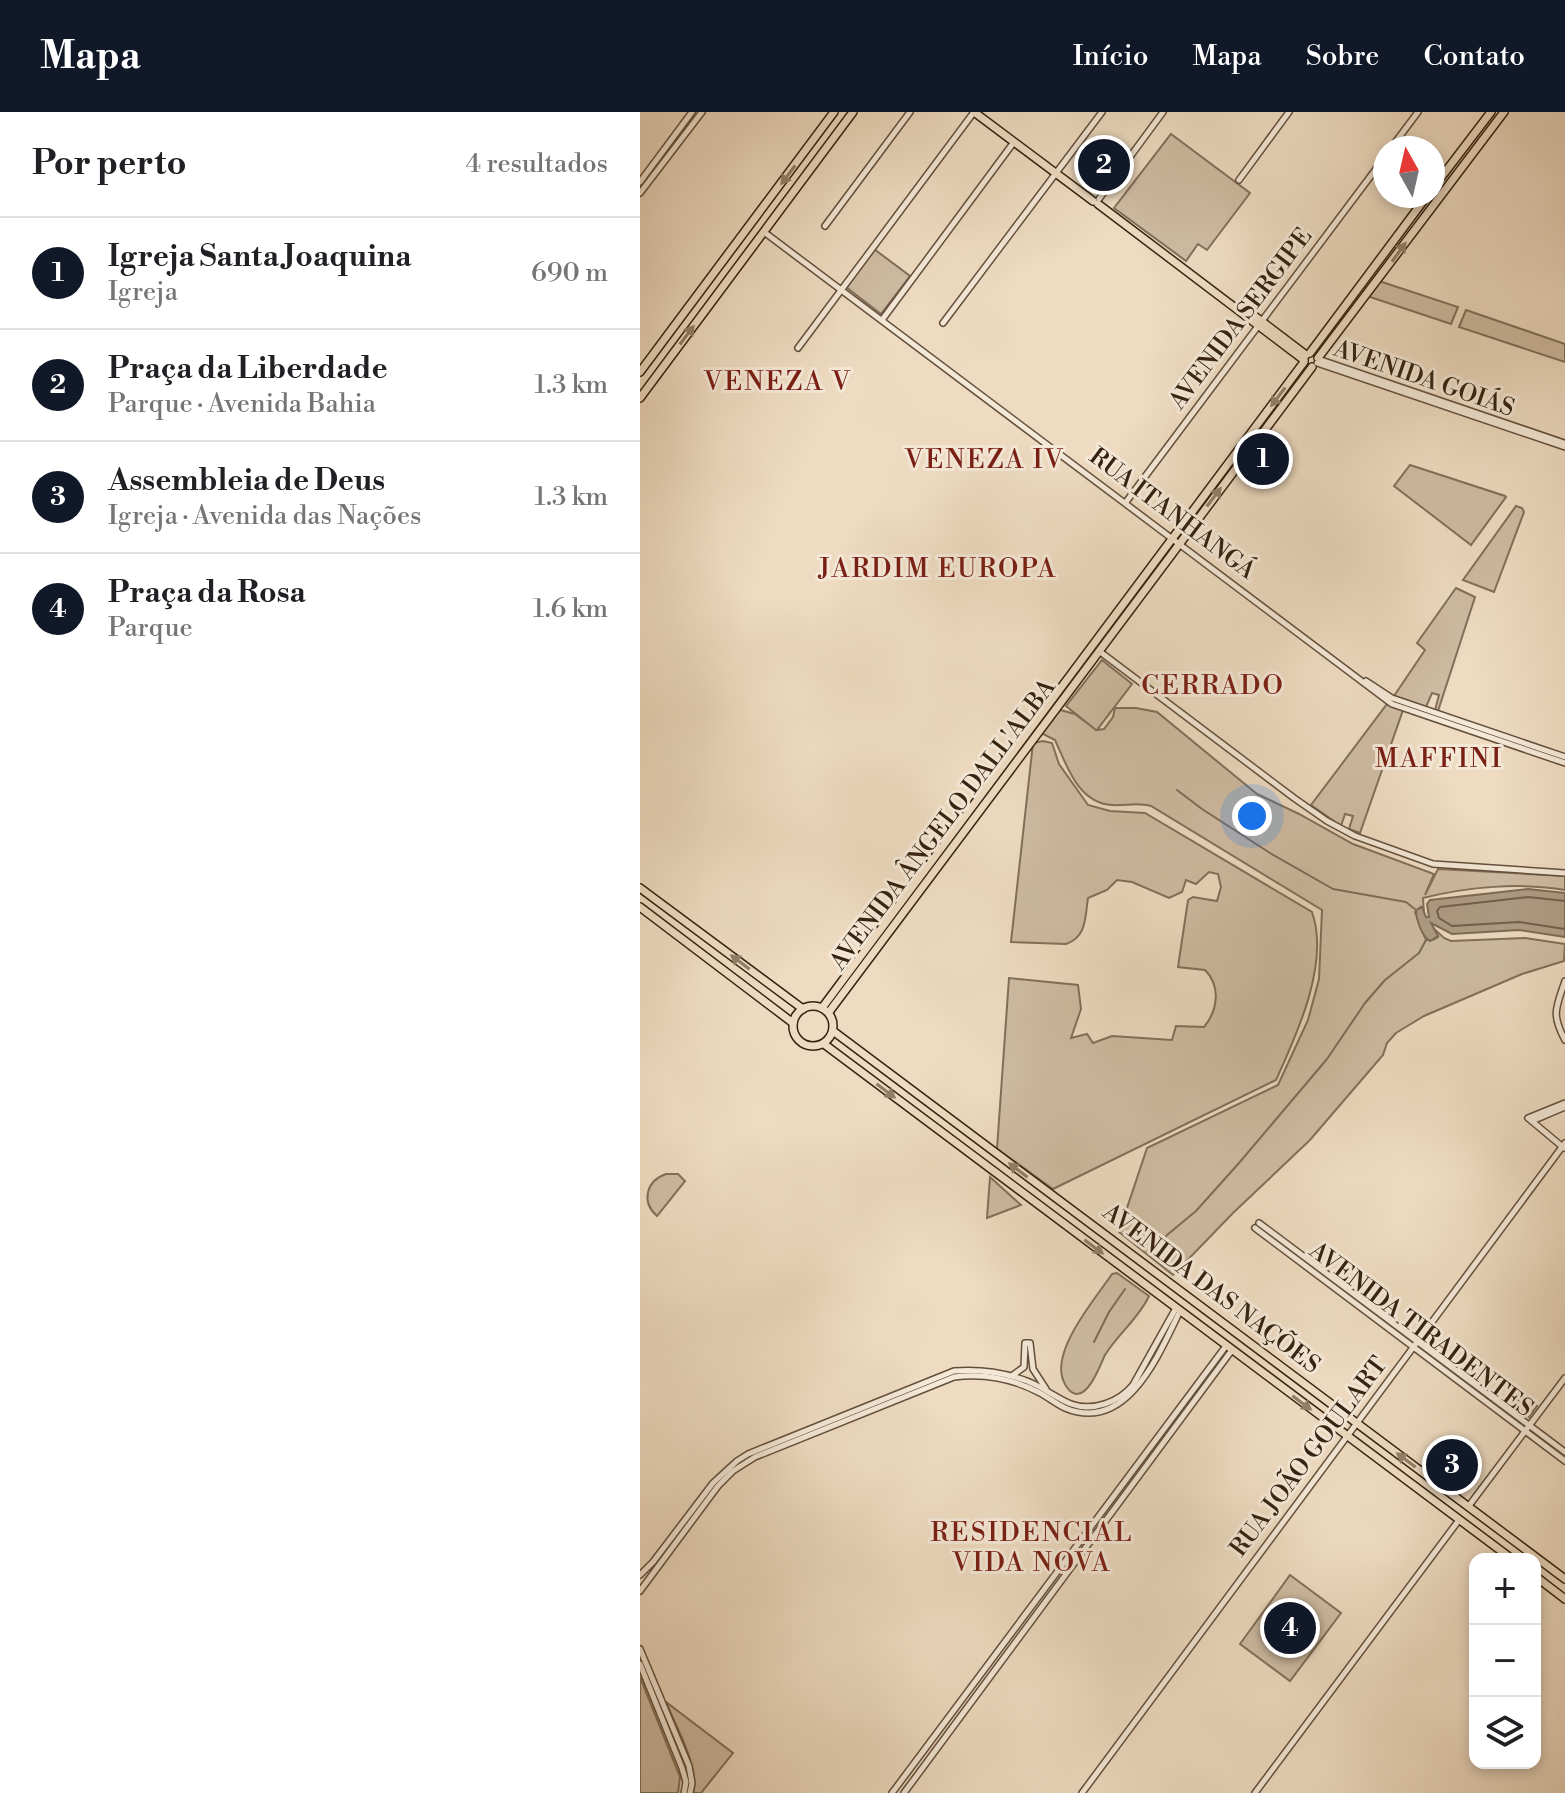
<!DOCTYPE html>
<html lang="pt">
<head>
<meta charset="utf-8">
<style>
  body { margin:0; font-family:"Libre Bodoni",serif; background:#f2f2f2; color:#202124 }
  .controls { position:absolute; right:24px; bottom:24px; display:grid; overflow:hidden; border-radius:16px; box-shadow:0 4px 12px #0003 }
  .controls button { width:72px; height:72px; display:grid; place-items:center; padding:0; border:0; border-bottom:2px solid #e0e0e0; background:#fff; color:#202124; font:40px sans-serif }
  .compass { position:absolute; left:733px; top:24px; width:72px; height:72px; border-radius:50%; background:#fff; box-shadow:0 4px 12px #0003; rotate:352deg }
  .you { position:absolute; left:612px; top:704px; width:28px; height:28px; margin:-20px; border:6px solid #fff; border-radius:50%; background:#1a73e8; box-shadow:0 0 0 12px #1a73e833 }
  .badge { display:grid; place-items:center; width:52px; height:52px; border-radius:50%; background:#111827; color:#fff; font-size:26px; font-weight:700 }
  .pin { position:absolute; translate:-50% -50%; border:4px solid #fff; box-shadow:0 2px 8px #0006 }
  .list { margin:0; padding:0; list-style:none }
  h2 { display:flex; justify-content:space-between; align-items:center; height:104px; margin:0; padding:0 32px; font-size:34px }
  h2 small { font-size:26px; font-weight:400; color:#757577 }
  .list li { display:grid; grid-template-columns:52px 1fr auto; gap:24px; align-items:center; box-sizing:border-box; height:112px; padding:0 32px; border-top:2px solid #e0e0e0 }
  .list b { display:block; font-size:30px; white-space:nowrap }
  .list p { margin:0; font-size:26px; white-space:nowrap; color:#757577 }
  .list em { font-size:26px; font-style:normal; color:#757577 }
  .icon { flex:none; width:44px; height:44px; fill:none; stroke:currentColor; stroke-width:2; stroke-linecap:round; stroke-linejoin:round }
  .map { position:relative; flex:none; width:925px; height:1681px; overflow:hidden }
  header { display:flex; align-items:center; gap:48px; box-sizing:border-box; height:112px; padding:0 40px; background:#111827; color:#fff }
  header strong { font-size:38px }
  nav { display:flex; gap:44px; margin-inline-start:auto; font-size:28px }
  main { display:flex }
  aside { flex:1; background:#fff }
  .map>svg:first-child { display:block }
  .green { fill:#cfbca3; stroke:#826f5a; stroke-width:2 }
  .water { fill:#af9c85; stroke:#7e6b56; stroke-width:2 }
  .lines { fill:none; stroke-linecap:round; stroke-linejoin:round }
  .shore { stroke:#725f4a; stroke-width:2 }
  .stream { stroke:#7e6b56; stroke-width:2 }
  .minor-casing { stroke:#63503c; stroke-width:8 }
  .major-casing { stroke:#352210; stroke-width:10 }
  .minor { stroke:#f4e8d7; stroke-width:5 }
  .major { stroke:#eedbc1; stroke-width:7 }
  .oneway { fill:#927e68 }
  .labels { text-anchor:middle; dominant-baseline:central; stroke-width:6; stroke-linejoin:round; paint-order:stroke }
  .street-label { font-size:24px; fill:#352210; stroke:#f4e8d7 }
  .neighbourhood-label { font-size:26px; letter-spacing:2px; fill:#7a1f14; stroke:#f4e8d7 }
</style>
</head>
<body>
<header>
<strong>Mapa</strong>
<nav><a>Início</a><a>Mapa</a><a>Sobre</a><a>Contato</a></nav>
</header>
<main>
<aside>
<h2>Por perto<small>4 resultados</small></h2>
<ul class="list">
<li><span class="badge">1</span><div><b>Igreja Santa Joaquina</b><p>Igreja</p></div><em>690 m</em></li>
<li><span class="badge">2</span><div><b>Praça da Liberdade</b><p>Parque · Avenida Bahia</p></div><em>1.3 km</em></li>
<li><span class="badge">3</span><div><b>Assembleia de Deus</b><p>Igreja · Avenida das Nações</p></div><em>1.3 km</em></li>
<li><span class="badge">4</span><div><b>Praça da Rosa</b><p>Parque</p></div><em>1.6 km</em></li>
</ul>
</aside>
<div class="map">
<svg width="925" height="1681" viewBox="0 0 925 1681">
  <rect width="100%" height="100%" fill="#eedbc1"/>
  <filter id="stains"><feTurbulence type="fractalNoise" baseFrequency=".0025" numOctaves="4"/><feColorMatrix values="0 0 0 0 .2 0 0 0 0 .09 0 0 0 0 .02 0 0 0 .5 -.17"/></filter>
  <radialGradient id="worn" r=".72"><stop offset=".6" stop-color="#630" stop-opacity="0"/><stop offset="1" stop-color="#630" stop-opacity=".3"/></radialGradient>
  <g class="green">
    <polygon points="531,22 610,81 567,138 558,132 546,149 474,96"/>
    <polygon points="465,38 478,47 462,68 450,59"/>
    <polygon points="234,137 270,164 241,202 206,175"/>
    <polygon points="739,169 818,195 811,212 727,184"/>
    <polygon points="826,198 925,232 925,250 819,215"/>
    <polygon points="770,353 865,384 866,385 831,433 754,374"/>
    <polygon points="876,394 882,396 884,400 854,480 823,468"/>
    <polygon points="816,476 835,485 798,599 795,598 799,583 792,581 786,595 754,584 785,538 777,531"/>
    <path d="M462,548L492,572L457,618L464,617L473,605L475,596H496L517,600L617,682L659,702L713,732L794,762L785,783L798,757L925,764V778C880,770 827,775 783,786L784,802L781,795L775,800L786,828H793L798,825L790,813L804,826L811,829L885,826L925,832L924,849L882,862L784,904L756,921L747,931L743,943L670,1028L593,1101L533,1163L479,1120L507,1036L638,973L668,908L679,867L682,798L511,694C497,690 486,694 472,693C438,691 427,654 415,628L401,621L420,598L435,602L456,618L426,594Z"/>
    <polygon points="747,592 763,598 720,721 709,717 713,704 705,702 701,714 671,693"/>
    <path d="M403,629L412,631L419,652L448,693L470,699L505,701L672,800C690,851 657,922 636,968L413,1077L357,1037L369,866L438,873L441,897L431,926L447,922L453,931L472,924L532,928L536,914L564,915C578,898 581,874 565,858L538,855L548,788L553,785L577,789L581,775L578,762L569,760L556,772L546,768L542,780L529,786L492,770L477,768L467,778L448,786C445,805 447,825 426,832L371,830L393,631Z"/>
    <path d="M26,1062H38L45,1069L17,1104C1,1090 6,1069 26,1062Z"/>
    <polygon points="350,1065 381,1093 347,1106"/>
    <path d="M477,1161L509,1184C499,1206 478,1222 465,1243C460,1253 450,1282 437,1282C431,1282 426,1275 424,1270C409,1240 456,1186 472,1162Z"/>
    <polygon points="882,1283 897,1294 889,1305 874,1294"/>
    <polygon points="650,1463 701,1501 650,1569 600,1532"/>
    <polygon points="0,1565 40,1665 38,1681 0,1681"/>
    <path d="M26,1590L93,1641L61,1681H53C60,1656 36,1615 26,1590Z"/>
  </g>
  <path class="water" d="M888,777L925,781V825L879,818L812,822L791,811L798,824L790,829C782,825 776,807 776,798L782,795L786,805H789L787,792L790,788Z"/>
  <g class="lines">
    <polyline class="shore" points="925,789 888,785 800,795 797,799 799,806 812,814 879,810 925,817"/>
    <g class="stream">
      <polyline points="537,678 562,697 630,741 693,777 766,790 776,798"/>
      <polyline points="513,1141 527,1123 556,1099 599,1051 687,947 725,891 745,868 779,841 786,828"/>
      <polyline points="454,1230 469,1200 485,1177"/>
    </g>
    <g class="minor-casing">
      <g id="minor">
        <polyline points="751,36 778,0"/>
        <polyline points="599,68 649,0"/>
        <polyline points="0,70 52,0"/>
        <polyline points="0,81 62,0"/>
        <polyline points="459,87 523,0"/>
        <polyline points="185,114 270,0"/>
        <polyline points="124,120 752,592 925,651"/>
        <polyline points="242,208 374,30"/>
        <polyline points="303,211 462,0"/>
        <polyline points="158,236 334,0"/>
        <polyline points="678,247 924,331"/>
        <polyline points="677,251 925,335"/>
        <polyline points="486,390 745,45"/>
        <polyline points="459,539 654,686 687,709 715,724 793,752 925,761"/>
        <polyline points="726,569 752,586 925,645"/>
        <path d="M925,869C916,896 911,902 925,928"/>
        <polyline points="892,1009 925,995"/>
        <polyline points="924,1036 888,1006 925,991"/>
        <polyline points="619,1111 925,1340"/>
        <polyline points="615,1116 925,1349"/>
        <polyline points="373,1263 384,1255 385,1231 390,1231 393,1257 406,1277"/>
        <polyline points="828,1395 925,1266"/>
        <path d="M0,1463L13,1450L73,1371L97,1349L108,1342L314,1259C339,1257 363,1260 387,1269C403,1275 416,1286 431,1292C453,1300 479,1290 493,1273L536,1196"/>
        <path d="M0,1479L78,1374L93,1359L115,1345L314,1265C343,1261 373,1267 398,1280C408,1285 416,1292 425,1296C487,1322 519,1242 540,1199"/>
        <polyline points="0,1537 49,1654 52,1671 50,1681"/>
        <polyline points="0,1552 42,1656 46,1670 44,1681"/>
        <polyline points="252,1681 586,1234"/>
        <polyline points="264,1681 592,1238"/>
        <polyline points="442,1681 925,1031"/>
        <polyline points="615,1681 819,1408"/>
      </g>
    </g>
    <g class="major-casing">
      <g id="major">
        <polyline points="334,0 453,89"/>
        <polyline points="793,76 851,0"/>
        <polyline points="458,92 664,248"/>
        <polyline points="604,196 666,243"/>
        <polyline points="670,241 787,84"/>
        <polyline points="678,246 864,0"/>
        <polyline points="0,260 194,0"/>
        <polyline points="0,286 213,0"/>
        <polyline points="0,776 163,897"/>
        <polyline points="0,795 153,911"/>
        <circle cx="173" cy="914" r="20"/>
        <polyline points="182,896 664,250"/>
        <polyline points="189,900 672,255"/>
        <polyline points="193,919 925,1467"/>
        <polyline points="184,932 872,1447"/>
        <polyline points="895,1464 925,1487"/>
      </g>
    </g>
    <use href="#minor" class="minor"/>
    <use href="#major" class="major"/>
  </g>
  <defs><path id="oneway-solid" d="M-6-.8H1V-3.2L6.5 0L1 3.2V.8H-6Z" transform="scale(2)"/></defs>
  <g class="oneway">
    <use href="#oneway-solid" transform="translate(148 63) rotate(127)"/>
    <use href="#oneway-solid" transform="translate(759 140) rotate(-54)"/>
    <use href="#oneway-solid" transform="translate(47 223) rotate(-53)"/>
    <use href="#oneway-solid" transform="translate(638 285) rotate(127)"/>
    <use href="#oneway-solid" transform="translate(574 385) rotate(-53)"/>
    <use href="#oneway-solid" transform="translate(100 850) rotate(-143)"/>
    <use href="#oneway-solid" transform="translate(246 979) rotate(37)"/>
    <use href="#oneway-solid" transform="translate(378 1058) rotate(-143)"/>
    <use href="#oneway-solid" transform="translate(454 1135) rotate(37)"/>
    <use href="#oneway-solid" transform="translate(662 1291) rotate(37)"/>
    <use href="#oneway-solid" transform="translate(766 1348) rotate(-143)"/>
  </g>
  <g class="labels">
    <g class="street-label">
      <text transform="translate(601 207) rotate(-53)">AVENIDA SERGIPE</text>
      <text transform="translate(784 267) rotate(19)">AVENIDA GOIÁS</text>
      <text transform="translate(532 402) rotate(37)">RUA ITANHANGÁ</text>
      <text transform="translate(303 713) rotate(-53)">AVENIDA ÂNGELO DALL'ALBA</text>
      <text transform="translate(571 1177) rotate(37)">AVENIDA DAS NAÇÕES</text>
      <text transform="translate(781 1218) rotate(37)">AVENIDA TIRADENTES</text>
      <text transform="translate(669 1345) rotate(-53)">RUA JOÃO GOULART</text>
    </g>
    <g class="neighbourhood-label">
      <text x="138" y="270">VENEZA V</text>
      <text x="345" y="348">VENEZA IV</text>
      <text x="298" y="457">JARDIM EUROPA</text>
      <text x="573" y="574">CERRADO</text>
      <text x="799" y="647">MAFFINI</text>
      <text x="392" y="1421">RESIDENCIAL<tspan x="392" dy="30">VIDA NOVA</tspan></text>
    </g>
  </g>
  <rect width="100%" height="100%" filter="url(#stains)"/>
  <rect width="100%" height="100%" fill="url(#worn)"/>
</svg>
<div class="controls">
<button>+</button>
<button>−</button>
<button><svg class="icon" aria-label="layers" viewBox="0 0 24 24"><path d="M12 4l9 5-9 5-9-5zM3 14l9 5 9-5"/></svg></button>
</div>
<svg class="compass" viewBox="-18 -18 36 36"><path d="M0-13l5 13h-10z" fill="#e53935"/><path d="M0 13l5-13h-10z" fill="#757577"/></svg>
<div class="you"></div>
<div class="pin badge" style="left:623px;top:347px">1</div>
<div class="pin badge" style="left:464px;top:53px">2</div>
<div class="pin badge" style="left:812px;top:1353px">3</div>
<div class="pin badge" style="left:650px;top:1516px">4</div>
</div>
</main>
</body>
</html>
